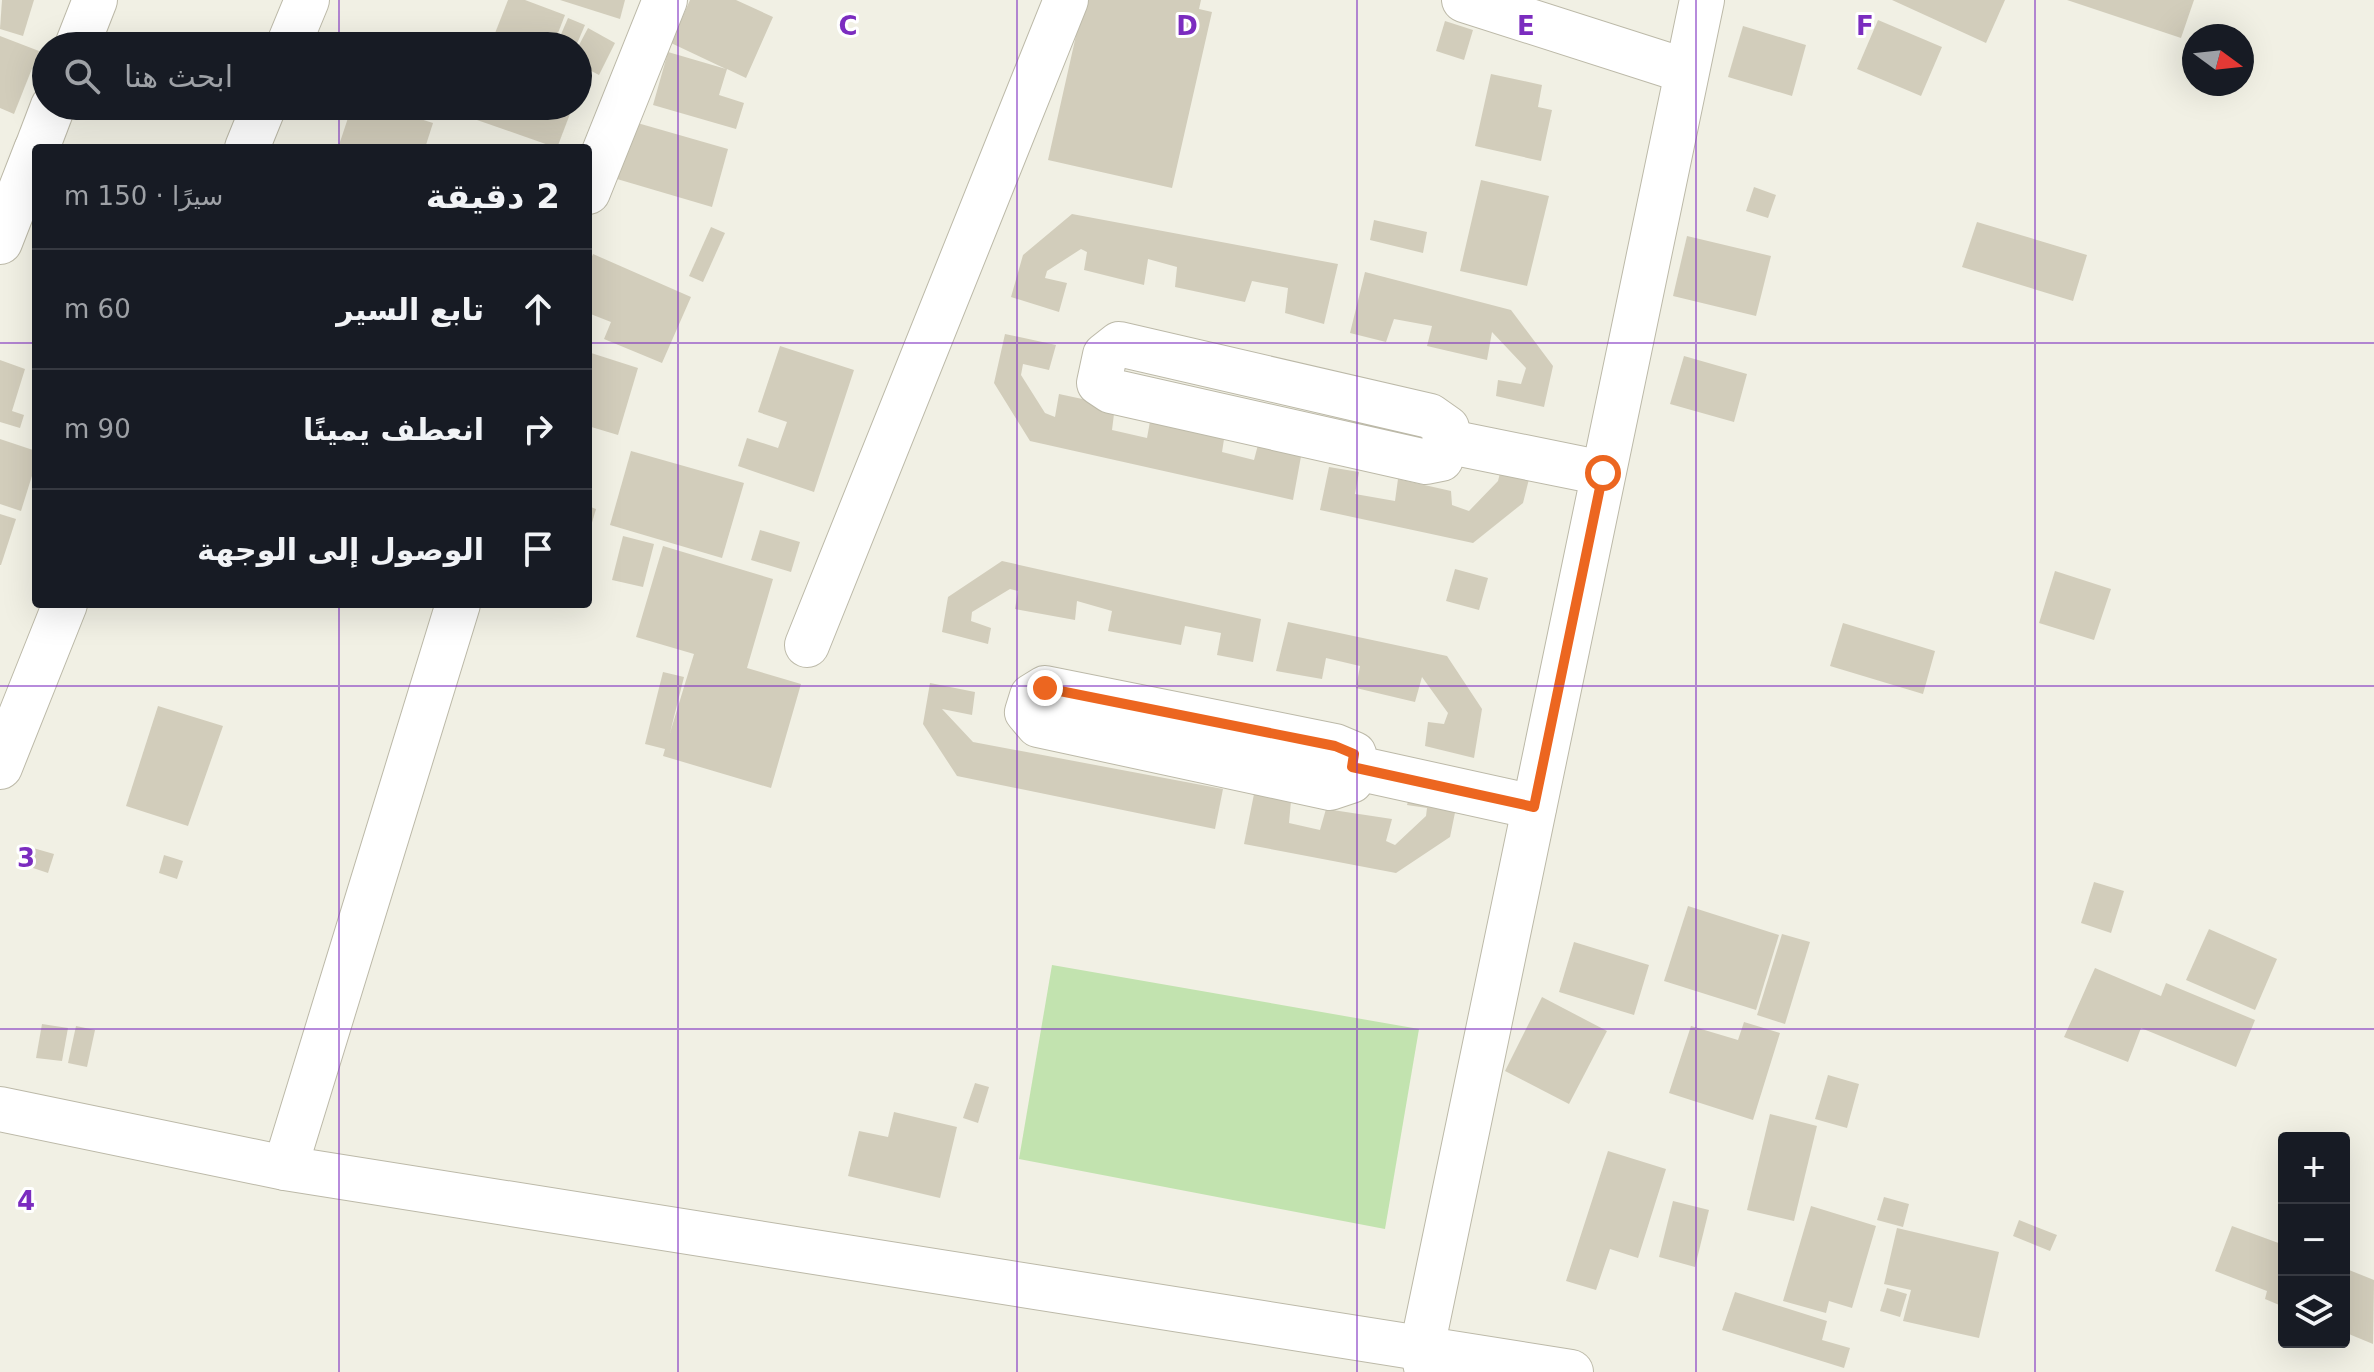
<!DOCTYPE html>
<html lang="ar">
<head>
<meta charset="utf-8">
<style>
  body { margin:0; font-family:"DejaVu Sans","Noto Naskh Arabic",sans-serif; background:#20242c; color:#f1f3f6; direction:rtl }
  .controls { position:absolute; right:24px; bottom:24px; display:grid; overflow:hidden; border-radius:8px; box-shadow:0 8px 32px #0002 }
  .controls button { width:72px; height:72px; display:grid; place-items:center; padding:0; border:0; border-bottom:2px solid #363941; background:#171b24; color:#f1f3f6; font:40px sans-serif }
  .compass { position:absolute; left:2182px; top:24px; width:72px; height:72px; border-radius:50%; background:#171b24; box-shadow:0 8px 32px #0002; rotate:105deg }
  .stop { position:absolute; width:24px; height:24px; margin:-18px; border:6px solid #ec6620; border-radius:50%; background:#fff }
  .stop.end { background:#ec6620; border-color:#fff; box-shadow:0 2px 8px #0008 }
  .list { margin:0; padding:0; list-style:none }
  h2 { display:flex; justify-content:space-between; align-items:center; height:104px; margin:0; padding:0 32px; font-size:34px }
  h2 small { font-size:26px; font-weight:400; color:#9ea1a6 }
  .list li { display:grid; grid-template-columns:52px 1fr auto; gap:24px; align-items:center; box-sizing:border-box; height:120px; padding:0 32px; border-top:2px solid #363941 }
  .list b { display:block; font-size:30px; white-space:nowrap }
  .list em { font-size:26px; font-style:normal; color:#9ea1a6 }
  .icon { flex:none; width:44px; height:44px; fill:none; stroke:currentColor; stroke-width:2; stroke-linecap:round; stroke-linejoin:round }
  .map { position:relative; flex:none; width:2374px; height:1372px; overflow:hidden; direction:ltr }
  .search { position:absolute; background:#171b24; box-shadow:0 8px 32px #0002; left:32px; top:32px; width:560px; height:88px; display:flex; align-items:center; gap:20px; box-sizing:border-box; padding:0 28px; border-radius:44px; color:#9ea1a6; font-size:30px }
  .panel { position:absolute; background:#171b24; box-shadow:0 8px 32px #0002; left:32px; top:144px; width:560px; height:464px; border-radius:8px; direction:rtl }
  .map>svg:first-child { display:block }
  .green { fill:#c2e3af }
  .building { fill:#d2cdbb }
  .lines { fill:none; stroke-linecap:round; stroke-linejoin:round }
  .minor-casing { stroke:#bcb9a8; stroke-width:46 }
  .minor { stroke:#fff; stroke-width:44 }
  .route { stroke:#ec6620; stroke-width:10 }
  .grid { fill:none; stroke:#7b2cbf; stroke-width:2; stroke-opacity:0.55 }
  .grid-label { font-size:26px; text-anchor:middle; font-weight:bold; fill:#7b2cbf; stroke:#fff; stroke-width:6; stroke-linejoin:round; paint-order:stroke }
</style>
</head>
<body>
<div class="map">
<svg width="2374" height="1372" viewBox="0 0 2374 1372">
  <rect width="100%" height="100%" fill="#f1f0e4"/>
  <polygon class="green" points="1052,965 1419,1029 1385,1229 1019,1159"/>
  <g class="building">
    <polygon points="2,0 34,0 23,36 0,29"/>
    <polygon points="508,0 525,0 565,15 553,46 490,46"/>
    <polygon points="560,0 625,0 620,19"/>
    <polygon points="690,0 736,0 773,17 746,78 727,69 719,95 744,103 736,129 653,105 668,52 726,69 671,43"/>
    <polygon points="1084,0 1201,0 1199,9 1212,12 1172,188 1048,160"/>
    <polygon points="1892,0 2005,0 1986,43"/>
    <polygon points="2067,0 2194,0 2181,38"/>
    <polygon points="568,18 585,25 576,46 556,46"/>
    <polygon points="1878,20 1942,47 1921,96 1857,69"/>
    <polygon points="1445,21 1473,30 1464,60 1436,51"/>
    <polygon points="1743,26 1806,45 1792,96 1728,77"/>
    <polygon points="588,28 615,43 599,75 578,64 578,47"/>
    <polygon points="0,36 39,51 14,114 0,108"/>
    <polygon points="578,73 585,76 578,93"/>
    <polygon points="1491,74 1542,85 1538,107 1552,110 1541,161 1475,146"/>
    <polygon points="352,106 379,106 433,123 425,148 338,148"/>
    <polygon points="482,106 573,106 557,148 477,120"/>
    <polygon points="634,122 728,149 712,207 617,179"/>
    <polygon points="1481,180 1549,196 1527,286 1460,271"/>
    <polygon points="1754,187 1776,195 1768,218 1746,211"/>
    <polygon points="1072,214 1338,264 1324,324 1285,313 1288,288 1252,281 1245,302 1175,287 1177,267 1148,259 1144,285 1084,270 1087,252 1081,249 1047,271 1045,278 1067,283 1059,312 1011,297 1023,255"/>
    <polygon points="1374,220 1427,232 1423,253 1370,240"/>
    <polygon points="1977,222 2087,255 2073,301 1962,267"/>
    <polygon points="711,227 725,233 703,282 689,276"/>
    <polygon points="1687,236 1771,256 1756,316 1673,296"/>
    <polygon points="593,254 691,297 662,363 604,339 611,322 588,313 588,266"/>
    <polygon points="1365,272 1511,310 1553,366 1544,407 1496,396 1498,380 1521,384 1526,368 1492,332 1487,360 1427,346 1432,326 1394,319 1386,342 1350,333"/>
    <polygon points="1005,334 1056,345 1049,370 1023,364 1021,375 1045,413 1055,417 1059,394 1115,406 1112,430 1147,438 1151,416 1225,433 1222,452 1254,460 1259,441 1302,451 1293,500 1030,441 994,383"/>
    <polygon points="780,346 854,370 814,492 738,466 747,438 778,448 787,422 758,412"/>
    <polygon points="588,352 638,368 618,435 588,426"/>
    <polygon points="1684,356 1747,374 1734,422 1670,404"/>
    <polygon points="0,360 25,369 12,411 24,415 20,428 0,422"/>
    <polygon points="0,439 36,451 36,463 21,511 0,504"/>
    <polygon points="631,451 744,483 722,558 610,525"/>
    <polygon points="1533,463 1523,503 1473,543 1320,510 1329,467 1359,472 1355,494 1395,501 1398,479 1451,491 1452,505 1469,511 1498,481 1500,473"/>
    <polygon points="588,506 596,509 589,533 588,533"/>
    <polygon points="0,514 16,519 1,565 0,565"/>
    <polygon points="760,530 800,542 791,572 751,560"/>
    <polygon points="623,536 654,544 643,587 612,580"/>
    <polygon points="663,546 773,579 747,668 801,684 771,788 663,756 665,749 645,744 663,672 684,677 670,733 694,654 636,637"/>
    <polygon points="1002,561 1261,619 1253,662 1217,655 1221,633 1185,626 1181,645 1108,631 1112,611 1077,601 1075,620 1015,609 1018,591 1010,589 972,612 971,621 991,628 988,644 942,632 948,597"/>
    <polygon points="1455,569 1488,578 1479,610 1446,601"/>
    <polygon points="2055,571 2111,589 2094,640 2039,623"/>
    <polygon points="1288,622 1447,656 1482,709 1474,758 1425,746 1428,722 1444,724 1448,713 1422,677 1415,702 1356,688 1360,666 1326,658 1322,679 1276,671"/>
    <polygon points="1843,623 1935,651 1923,694 1830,666"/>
    <polygon points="930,683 975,692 972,715 942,709 973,742 1223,789 1215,829 957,776 923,724"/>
    <polygon points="158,706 223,726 188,826 126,806"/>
    <polygon points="1412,786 1458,798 1450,837 1396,873 1244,844 1254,794 1291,801 1289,823 1320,830 1326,809 1392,819 1386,841 1395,845 1426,816 1427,808 1407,805"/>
    <polygon points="33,848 54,854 48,873 27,866"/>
    <polygon points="164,855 183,861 177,879 159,873"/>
    <polygon points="2094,882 2124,891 2111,933 2081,923"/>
    <polygon points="1688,906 1779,935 1756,1010 1664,981"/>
    <polygon points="2209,929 2277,959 2255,1010 2186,980"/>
    <polygon points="1782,934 1810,942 1785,1024 1757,1015"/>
    <polygon points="1574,942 1649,965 1634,1015 1559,992"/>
    <polygon points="2095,968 2161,996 2166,983 2255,1020 2236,1067 2141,1028 2128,1062 2064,1037"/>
    <polygon points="1542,997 1607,1031 1569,1104 1505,1071"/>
    <polygon points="1744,1022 1780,1033 1753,1120 1669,1093 1691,1026 1738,1040"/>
    <polygon points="42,1024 68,1028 62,1061 36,1058"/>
    <polygon points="76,1026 95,1030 87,1067 68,1063"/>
    <polygon points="1828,1075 1859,1084 1847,1128 1815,1119"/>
    <polygon points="975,1083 989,1087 978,1123 963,1118"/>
    <polygon points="894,1112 957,1127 940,1198 848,1176 859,1131 888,1137"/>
    <polygon points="1770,1114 1817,1126 1794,1221 1747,1210"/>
    <polygon points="1608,1151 1666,1169 1638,1258 1610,1249 1596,1290 1566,1281"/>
    <polygon points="1884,1197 1909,1204 1903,1227 1877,1220"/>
    <polygon points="1673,1201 1709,1210 1695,1267 1659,1257"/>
    <polygon points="1811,1206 1876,1226 1852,1308 1829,1301 1826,1313 1783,1301"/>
    <polygon points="2019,1220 2057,1235 2050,1251 2013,1236"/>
    <polygon points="2232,1226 2284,1245 2284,1307 2265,1299 2267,1291 2215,1271"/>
    <polygon points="1897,1228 1999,1252 1979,1338 1903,1321 1911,1290 1884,1284"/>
    <polygon points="2344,1268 2374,1280 2373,1344 2344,1332"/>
    <polygon points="1887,1288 1907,1294 1900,1317 1880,1311"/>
    <polygon points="1735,1292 1827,1321 1822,1340 1850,1348 1844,1368 1722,1330"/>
  </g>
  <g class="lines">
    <g class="minor-casing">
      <g id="minor">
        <polyline points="1464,0 1686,71"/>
        <polyline points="77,46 95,0"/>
        <polyline points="288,46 307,0"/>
        <polyline points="37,148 53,106"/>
        <polyline points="247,148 264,106"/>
        <polyline points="588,192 665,0"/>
        <polyline points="0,242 36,150"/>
        <polygon points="1119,344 1430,416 1447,428 1441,459 1426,462 1111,391 1099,383 1105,355"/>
        <polyline points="1445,441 1603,473"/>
        <polyline points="807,645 1066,0"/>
        <polygon points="1045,688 1335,746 1354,754 1351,781 1330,788 1038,725 1027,712 1032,696"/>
        <polyline points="0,767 65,604"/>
        <polyline points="1352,767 1534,807"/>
        <polyline points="0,1109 285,1168 1571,1372"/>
        <polyline points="285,1168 458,604"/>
        <polyline points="1427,1372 1422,1348 1702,0"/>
      </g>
    </g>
    <use href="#minor" class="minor"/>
  </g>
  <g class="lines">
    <polyline class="route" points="1045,688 1335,746 1354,754 1352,767 1534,807 1603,473"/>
  </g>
  <path class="grid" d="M339,0V46M678,0V1372M1017,0V1372M1357,0V1372M1696,0V1372M2035,0V1372M339,106V148M0,343H36M588,343H2374M339,604V1372M0,686H2374M0,1029H2374"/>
  <g class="grid-label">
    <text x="848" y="35">C</text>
    <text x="1187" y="35">D</text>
    <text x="1526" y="35">E</text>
    <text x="1865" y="35">F</text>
    <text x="26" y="867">3</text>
    <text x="26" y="1210">4</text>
  </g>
</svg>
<div class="controls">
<button>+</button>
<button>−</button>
<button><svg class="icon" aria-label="layers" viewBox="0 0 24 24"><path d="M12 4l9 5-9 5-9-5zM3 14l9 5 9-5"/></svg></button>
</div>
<svg class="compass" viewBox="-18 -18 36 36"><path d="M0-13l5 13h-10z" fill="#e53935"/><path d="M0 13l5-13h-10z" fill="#9ea1a6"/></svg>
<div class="stop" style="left:1603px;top:473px"></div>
<div class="stop end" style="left:1045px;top:688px"></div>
<div class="search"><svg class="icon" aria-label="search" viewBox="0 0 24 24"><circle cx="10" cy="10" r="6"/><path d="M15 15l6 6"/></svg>ابحث هنا</div>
<section class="panel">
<h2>2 دقيقة<small>سيرًا · 150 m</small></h2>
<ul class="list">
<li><svg class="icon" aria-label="ahead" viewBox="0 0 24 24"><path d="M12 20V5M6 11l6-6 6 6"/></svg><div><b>تابع السير</b></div><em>60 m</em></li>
<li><svg class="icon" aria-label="right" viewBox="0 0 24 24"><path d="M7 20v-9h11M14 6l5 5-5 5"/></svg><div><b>انعطف يمينًا</b></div><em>90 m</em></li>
<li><svg class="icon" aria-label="arrive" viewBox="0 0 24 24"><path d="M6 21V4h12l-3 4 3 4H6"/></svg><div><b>الوصول إلى الوجهة</b></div></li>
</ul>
</section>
</div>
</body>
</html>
